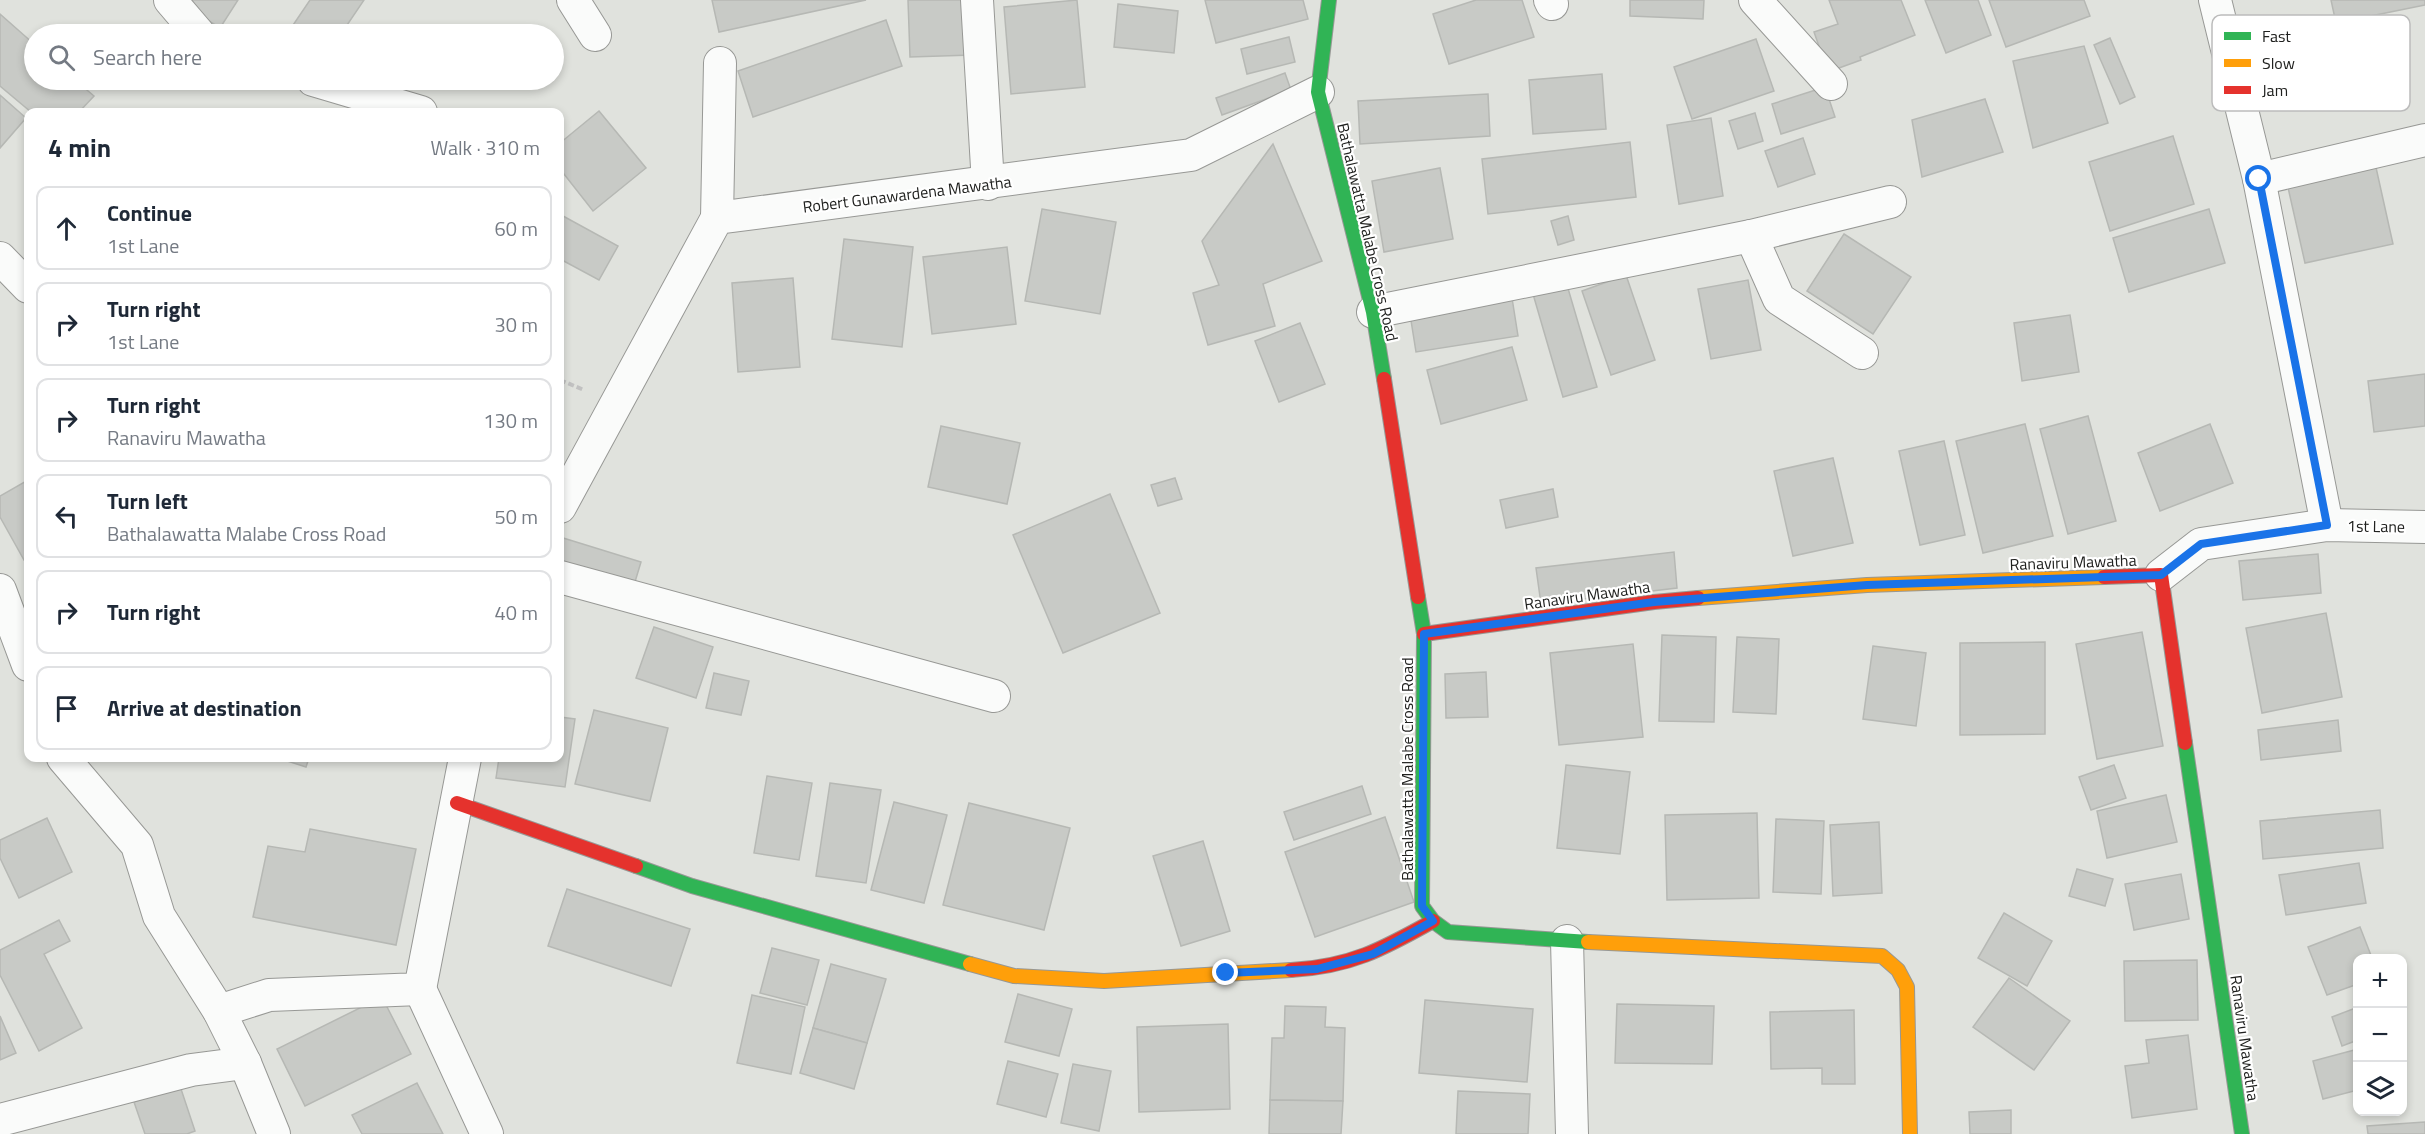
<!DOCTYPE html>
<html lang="en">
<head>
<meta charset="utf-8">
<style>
  body { margin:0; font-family:"Titillium Web",sans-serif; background:#f6f6f7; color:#1f2937 }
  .controls { position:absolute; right:18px; bottom:18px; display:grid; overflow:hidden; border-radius:12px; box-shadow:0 3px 9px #0003 }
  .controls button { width:54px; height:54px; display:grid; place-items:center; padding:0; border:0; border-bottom:2px solid #e0e1e3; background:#fff; color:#1f2937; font:30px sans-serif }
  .stop { position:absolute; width:18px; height:18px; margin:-14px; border:4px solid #1a73e8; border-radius:50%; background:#fff }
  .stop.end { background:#1a73e8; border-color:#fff; box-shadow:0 2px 6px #0008 }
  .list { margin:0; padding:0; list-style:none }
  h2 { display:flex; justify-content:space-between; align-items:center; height:78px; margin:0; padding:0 24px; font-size:26px }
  h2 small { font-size:20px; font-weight:400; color:#747a83 }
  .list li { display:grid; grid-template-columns:39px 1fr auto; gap:18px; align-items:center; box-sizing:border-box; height:84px; margin:0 12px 12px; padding:0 12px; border:2px solid #e0e1e3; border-radius:12px }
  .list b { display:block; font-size:22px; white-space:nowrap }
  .list p { margin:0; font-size:20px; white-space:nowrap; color:#747a83 }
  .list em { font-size:20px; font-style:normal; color:#747a83 }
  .icon { flex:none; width:33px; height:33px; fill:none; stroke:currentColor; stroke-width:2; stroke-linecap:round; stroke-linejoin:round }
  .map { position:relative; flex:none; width:2425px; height:1134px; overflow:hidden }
  .search { position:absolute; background:#fff; box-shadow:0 3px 9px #0003; left:24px; top:24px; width:540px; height:66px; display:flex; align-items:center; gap:15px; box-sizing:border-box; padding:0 21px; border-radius:33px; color:#747a83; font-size:22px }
  .panel { position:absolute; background:#fff; box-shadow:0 3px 9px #0003; left:24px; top:108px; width:540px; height:654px; border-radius:12px }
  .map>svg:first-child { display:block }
  .building { fill:#c8cac6; stroke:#b6b8b4; stroke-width:1.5 }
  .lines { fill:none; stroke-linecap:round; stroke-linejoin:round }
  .street-casing { stroke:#979895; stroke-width:34 }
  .fast-casing { stroke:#979895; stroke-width:16 }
  .slow-casing { stroke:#979895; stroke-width:16 }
  .jam-casing { stroke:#979895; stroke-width:16 }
  .path { stroke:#c1c1c1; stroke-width:4; stroke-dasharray:6 3; stroke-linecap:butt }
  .street { stroke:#fafbfa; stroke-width:32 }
  .fast { stroke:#30b455; stroke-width:14 }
  .slow { stroke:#ff9f0a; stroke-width:14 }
  .jam { stroke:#e5322d; stroke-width:14 }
  .route { stroke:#1a73e8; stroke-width:8 }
  .labels { text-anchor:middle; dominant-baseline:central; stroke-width:4.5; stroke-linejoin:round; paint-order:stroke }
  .street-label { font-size:16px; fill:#20211f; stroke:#fff }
  .key { fill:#fff; stroke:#bcbcbc; stroke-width:1.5 }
  .key-label { font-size:16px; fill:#20211f }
</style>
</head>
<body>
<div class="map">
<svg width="2425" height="1134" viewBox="0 0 2425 1134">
  <rect width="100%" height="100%" fill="#e0e2dd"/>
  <g class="building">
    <polygon points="184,0 238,0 220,28 181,3"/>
    <polygon points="310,0 364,0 341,34 287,34"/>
    <polygon points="712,0 866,0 719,32"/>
    <polygon points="908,0 970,0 972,55 910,57"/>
    <polygon points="1077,0 1085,87 1011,94 1004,7"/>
    <polygon points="1205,0 1303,0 1308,19 1216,43"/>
    <polygon points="1476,0 1522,0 1534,37 1449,64 1433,14"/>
    <polygon points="1630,0 1704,0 1703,19 1630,16"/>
    <polygon points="1829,0 1901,0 1915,35 1860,57 1861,60 1828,72 1814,32 1838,24"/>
    <polygon points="1925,0 1978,0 1991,35 1946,53"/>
    <polygon points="1989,0 2084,0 2090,16 2006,47"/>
    <polygon points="2331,0 2425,0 2425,5 2336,23"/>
    <polygon points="1118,4 1178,11 1174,53 1114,47"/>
    <polygon points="0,14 34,44 34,80 75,80 94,96 79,112 31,112 0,86"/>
    <polygon points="886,20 902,66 753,117 738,71"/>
    <polygon points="1289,37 1295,62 1247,74 1241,49"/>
    <polygon points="2110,38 2135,97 2120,104 2094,45"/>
    <polygon points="1756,39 1774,91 1692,119 1674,67"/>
    <polygon points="2084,46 2108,123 2033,148 2013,61"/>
    <polygon points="1285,73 1291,90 1222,115 1216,98"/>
    <polygon points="1602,74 1606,129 1533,134 1529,80"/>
    <polygon points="1825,87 1835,117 1781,134 1772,104"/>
    <polygon points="1488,94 1490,136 1360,144 1358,101"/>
    <polygon points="0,95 26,118 0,148"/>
    <polygon points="1985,99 2003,152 1922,177 1912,120"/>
    <polygon points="599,111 646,168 593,211 560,169 560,143"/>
    <polygon points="1755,113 1763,141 1738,149 1729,121"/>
    <polygon points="1711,118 1723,196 1679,204 1667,125"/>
    <polygon points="2173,136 2194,204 2110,231 2089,162"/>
    <polygon points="1803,138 1815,174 1778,187 1765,151"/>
    <polygon points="1630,142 1636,197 1488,214 1482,159"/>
    <polygon points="1273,144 1322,261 1263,284 1275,326 1208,345 1193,293 1219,285 1202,241"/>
    <polygon points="2375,163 2393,244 2305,263 2287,183"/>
    <polygon points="1440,168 1453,239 1384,252 1372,181"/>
    <polygon points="1042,209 1116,222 1100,314 1025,301"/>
    <polygon points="2209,209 2225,263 2129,292 2113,238"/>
    <polygon points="563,216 618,246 599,280 560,259 560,222"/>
    <polygon points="1568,216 1574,240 1558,245 1551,221"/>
    <polygon points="1844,234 1911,277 1873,334 1807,291"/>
    <polygon points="844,239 913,247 902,347 832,339"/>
    <polygon points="1007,247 1016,324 932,334 923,257"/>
    <polygon points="1626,275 1655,360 1611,375 1582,291"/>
    <polygon points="793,278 800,367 738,372 732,283"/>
    <polygon points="1748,280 1761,350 1711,359 1698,289"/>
    <polygon points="1567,285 1597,387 1563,397 1533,294"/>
    <polygon points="1512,298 1518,336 1416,352 1410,314"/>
    <polygon points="2070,315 2079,372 2022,381 2014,323"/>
    <polygon points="1300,323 1325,384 1279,402 1255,341"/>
    <polygon points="1512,347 1527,400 1441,424 1427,370"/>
    <polygon points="2425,374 2425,426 2374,432 2368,381"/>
    <polygon points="2088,416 2116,521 2068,534 2040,429"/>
    <polygon points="2025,424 2053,536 1983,553 1956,441"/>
    <polygon points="2210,424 2233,483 2160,511 2138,453"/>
    <polygon points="941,426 1020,443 1007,504 928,487"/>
    <polygon points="1944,441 1965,535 1920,545 1899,451"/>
    <polygon points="1833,458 1853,543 1793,556 1774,471"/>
    <polygon points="1175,478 1182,499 1158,506 1151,485"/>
    <polygon points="28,480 28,558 24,560 0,517 0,496"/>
    <polygon points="1553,489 1558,517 1506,528 1500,500"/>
    <polygon points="1110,494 1160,613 1063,653 1013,535"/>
    <polygon points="560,537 641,562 631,595 560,573"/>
    <polygon points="1674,552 1677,588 1541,604 1536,568"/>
    <polygon points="2318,554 2321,593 2243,600 2239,561"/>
    <polygon points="2326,613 2342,697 2262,713 2246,628"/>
    <polygon points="654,627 713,647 696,698 636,678"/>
    <polygon points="2142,632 2163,746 2097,759 2076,644"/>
    <polygon points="1662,635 1716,637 1714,722 1659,721"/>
    <polygon points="1737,637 1779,639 1776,714 1733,712"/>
    <polygon points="2045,642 2045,734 1960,735 1960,643"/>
    <polygon points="1633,644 1643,737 1559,745 1550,653"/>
    <polygon points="1873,646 1926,653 1916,726 1863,719"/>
    <polygon points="1486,672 1488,717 1446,718 1445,674"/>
    <polygon points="714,673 749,681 741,715 706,708"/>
    <polygon points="594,710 668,728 650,801 575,784"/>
    <polygon points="560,717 575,719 565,787 496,778 499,758 560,758"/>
    <polygon points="2338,720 2341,751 2261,760 2258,730"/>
    <polygon points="278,758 309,758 306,767"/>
    <polygon points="1566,765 1630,772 1620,854 1557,848"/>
    <polygon points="2114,765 2126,798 2091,810 2079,777"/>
    <polygon points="767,776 812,783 799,860 754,853"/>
    <polygon points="830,783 881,790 866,883 816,876"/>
    <polygon points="1362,786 1371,814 1294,840 1284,812"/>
    <polygon points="2166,795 2177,842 2107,858 2097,811"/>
    <polygon points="894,802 947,815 924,903 871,890"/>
    <polygon points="969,803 1070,828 1044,930 943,905"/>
    <polygon points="2380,810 2383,848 2263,859 2260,821"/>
    <polygon points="1757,813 1759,898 1667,900 1665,815"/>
    <polygon points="1385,817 1414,902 1315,937 1285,852"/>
    <polygon points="47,818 72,872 19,898 0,858 0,840"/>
    <polygon points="1776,819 1824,821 1821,894 1773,892"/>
    <polygon points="1879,822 1882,893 1833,896 1830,825"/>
    <polygon points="310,829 416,849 396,945 253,917 268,846 305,852"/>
    <polygon points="1203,841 1230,931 1181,946 1153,856"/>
    <polygon points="2359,863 2366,903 2286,915 2279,875"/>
    <polygon points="2077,869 2113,879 2105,906 2069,896"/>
    <polygon points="2181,874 2189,919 2134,930 2125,884"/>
    <polygon points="567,889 690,929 671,986 548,946"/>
    <polygon points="2004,913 2052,941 2027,986 1978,958"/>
    <polygon points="59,920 70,941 44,954 82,1028 39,1051 0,975 0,950"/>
    <polygon points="2360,927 2372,958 2358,958 2358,984 2327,995 2308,947"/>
    <polygon points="772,948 819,960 807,1005 760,993"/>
    <polygon points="2197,960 2198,1020 2125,1021 2124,961"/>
    <polygon points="831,964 886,979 867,1043 813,1028"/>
    <polygon points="2009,978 2070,1021 2034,1070 1973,1027"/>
    <polygon points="1018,994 1072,1009 1059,1056 1005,1042"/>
    <polygon points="752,995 805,1007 791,1074 737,1063"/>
    <polygon points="382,997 411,1054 305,1106 277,1049"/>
    <polygon points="1425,1000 1533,1009 1527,1082 1419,1073"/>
    <polygon points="1617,1004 1714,1006 1712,1064 1615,1063"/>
    <polygon points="1285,1006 1326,1007 1325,1027 1345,1028 1343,1101 1270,1100 1272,1038 1284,1038"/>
    <polygon points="2358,1007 2358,1040 2342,1046 2332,1017"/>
    <polygon points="1854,1010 1855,1084 1822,1084 1822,1068 1771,1069 1770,1012"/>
    <polygon points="0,1016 16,1053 0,1060"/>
    <polygon points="1228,1024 1230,1109 1139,1112 1137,1027"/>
    <polygon points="813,1028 867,1043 854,1089 800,1073"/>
    <polygon points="2188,1035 2197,1109 2132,1118 2125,1066 2149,1063 2146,1040"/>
    <polygon points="2358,1049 2358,1090 2323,1099 2313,1061"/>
    <polygon points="1008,1061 1058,1074 1046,1117 997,1104"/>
    <polygon points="1073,1064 1111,1071 1099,1131 1061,1123"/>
    <polygon points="417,1083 443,1134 362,1134 352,1115"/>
    <polygon points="180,1086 195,1131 187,1134 145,1134 134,1102"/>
    <polygon points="1458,1091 1530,1094 1528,1134 1456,1134"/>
    <polygon points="1270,1100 1343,1101 1341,1134 1269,1134"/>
    <polygon points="2011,1110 2011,1134 1970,1134 1969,1112"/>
    <polygon points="2425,1122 2425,1134 2368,1134 2367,1126"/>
  </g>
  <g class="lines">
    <g class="street-casing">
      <g id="street">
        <polyline points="170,0 199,34"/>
        <polyline points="573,0 595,35"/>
        <polyline points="977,0 988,184"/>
        <polyline points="1550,0 1552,4"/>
        <polyline points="1755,0 1831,84"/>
        <polyline points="2215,0 2259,179 2327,525"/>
        <polyline points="313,80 421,112"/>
        <polyline points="2259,179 2425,140"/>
        <polyline points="717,218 720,63"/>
        <polyline points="1751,236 1779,299 1862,353"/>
        <polyline points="0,258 28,287"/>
        <polyline points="1373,312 1751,236 1890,202"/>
        <polyline points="560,507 717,218 1191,155 1318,92"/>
        <polyline points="2161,575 2201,544 2327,525 2425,527"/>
        <polyline points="560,577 994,696"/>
        <polyline points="0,590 28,665"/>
        <polyline points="63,758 137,845 159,916 219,1011 245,1063 274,1134"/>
        <polyline points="1567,941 1572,1134"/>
        <polyline points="420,989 487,1134"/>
        <polyline points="219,1011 269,995 420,989 465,758"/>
        <polyline points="0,1120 191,1070 245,1063"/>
      </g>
    </g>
    <g class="fast-casing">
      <g id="fast">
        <polyline points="1329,0 1318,92 1373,312 1384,379"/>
        <polyline points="1418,597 1424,634 1422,906 1433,921 1448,932 1588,942"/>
        <polyline points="2185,743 2242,1134"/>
        <polyline points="636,866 692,886 970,964"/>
      </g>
    </g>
    <g class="slow-casing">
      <g id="slow">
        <polyline points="1698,598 1867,585 2104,577"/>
        <polyline points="1588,942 1882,956 1898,970 1907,987 1910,1134"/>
        <polyline points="970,964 1014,976 1104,981 1291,970"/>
      </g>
    </g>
    <g class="jam-casing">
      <g id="jam">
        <polyline points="1384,379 1418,597"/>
        <polyline points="2104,577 2161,575 2185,743"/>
        <polyline points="1424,634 1654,602 1698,598"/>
        <polyline points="457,803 636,866"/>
        <path d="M1291,970C1350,967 1383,949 1433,921"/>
      </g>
    </g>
    <polyline class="path" points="560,380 584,390"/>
    <use href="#street" class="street"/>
    <use href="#fast" class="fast"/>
    <use href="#slow" class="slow"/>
    <use href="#jam" class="jam"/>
  </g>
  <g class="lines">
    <polyline class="route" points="1226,973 1317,969 1373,954 1433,921 1422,906 1424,634 1654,602 1867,585 2161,575 2201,544 2327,525 2259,179"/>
  </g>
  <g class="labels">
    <g class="street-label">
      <text transform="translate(907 194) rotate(-7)">Robert Gunawardena Mawatha</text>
      <text transform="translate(1368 232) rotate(77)">Bathalawatta Malabe Cross Road</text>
      <text transform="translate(2376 526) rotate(1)">1st Lane</text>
      <text transform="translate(2073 562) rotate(-2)">Ranaviru Mawatha</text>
      <text transform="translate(1587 595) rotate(-8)">Ranaviru Mawatha</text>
      <text transform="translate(1407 769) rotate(-90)">Bathalawatta Malabe Cross Road</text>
      <text transform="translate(2245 1038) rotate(82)">Ranaviru Mawatha</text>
    </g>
  </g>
  <rect x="2212" y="15" width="198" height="96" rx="9" class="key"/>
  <rect x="2224" y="32" width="27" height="8" fill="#30b455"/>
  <rect x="2224" y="59" width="27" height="8" fill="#ff9f0a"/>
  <rect x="2224" y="86" width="27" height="8" fill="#e5322d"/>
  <g class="key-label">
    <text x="2262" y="42">Fast</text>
    <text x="2262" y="69">Slow</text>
    <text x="2262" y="96">Jam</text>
  </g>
</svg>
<div class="controls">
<button>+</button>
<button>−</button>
<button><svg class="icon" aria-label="layers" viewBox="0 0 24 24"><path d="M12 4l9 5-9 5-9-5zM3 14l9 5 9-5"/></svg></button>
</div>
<div class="stop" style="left:2259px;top:179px"></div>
<div class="stop end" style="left:1226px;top:973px"></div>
<div class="search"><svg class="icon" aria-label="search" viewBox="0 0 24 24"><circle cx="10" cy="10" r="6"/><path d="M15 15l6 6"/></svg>Search here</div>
<section class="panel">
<h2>4 min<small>Walk · 310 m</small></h2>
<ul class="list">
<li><svg class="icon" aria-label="ahead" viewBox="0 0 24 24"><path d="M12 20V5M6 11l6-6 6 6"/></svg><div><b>Continue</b><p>1st Lane</p></div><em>60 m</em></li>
<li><svg class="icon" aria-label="right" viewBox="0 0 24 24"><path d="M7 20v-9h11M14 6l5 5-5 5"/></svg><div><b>Turn right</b><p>1st Lane</p></div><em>30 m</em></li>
<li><svg class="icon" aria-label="right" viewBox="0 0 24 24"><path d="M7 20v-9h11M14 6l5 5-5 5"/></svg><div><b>Turn right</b><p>Ranaviru Mawatha</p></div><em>130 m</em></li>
<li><svg class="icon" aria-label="left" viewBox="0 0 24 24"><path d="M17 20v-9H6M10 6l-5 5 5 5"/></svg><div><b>Turn left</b><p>Bathalawatta Malabe Cross Road</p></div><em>50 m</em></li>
<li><svg class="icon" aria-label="right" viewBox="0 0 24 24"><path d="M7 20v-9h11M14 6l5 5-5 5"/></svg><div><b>Turn right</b></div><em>40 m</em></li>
<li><svg class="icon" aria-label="arrive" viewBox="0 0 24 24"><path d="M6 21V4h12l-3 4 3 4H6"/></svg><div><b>Arrive at destination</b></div></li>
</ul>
</section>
</div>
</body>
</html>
